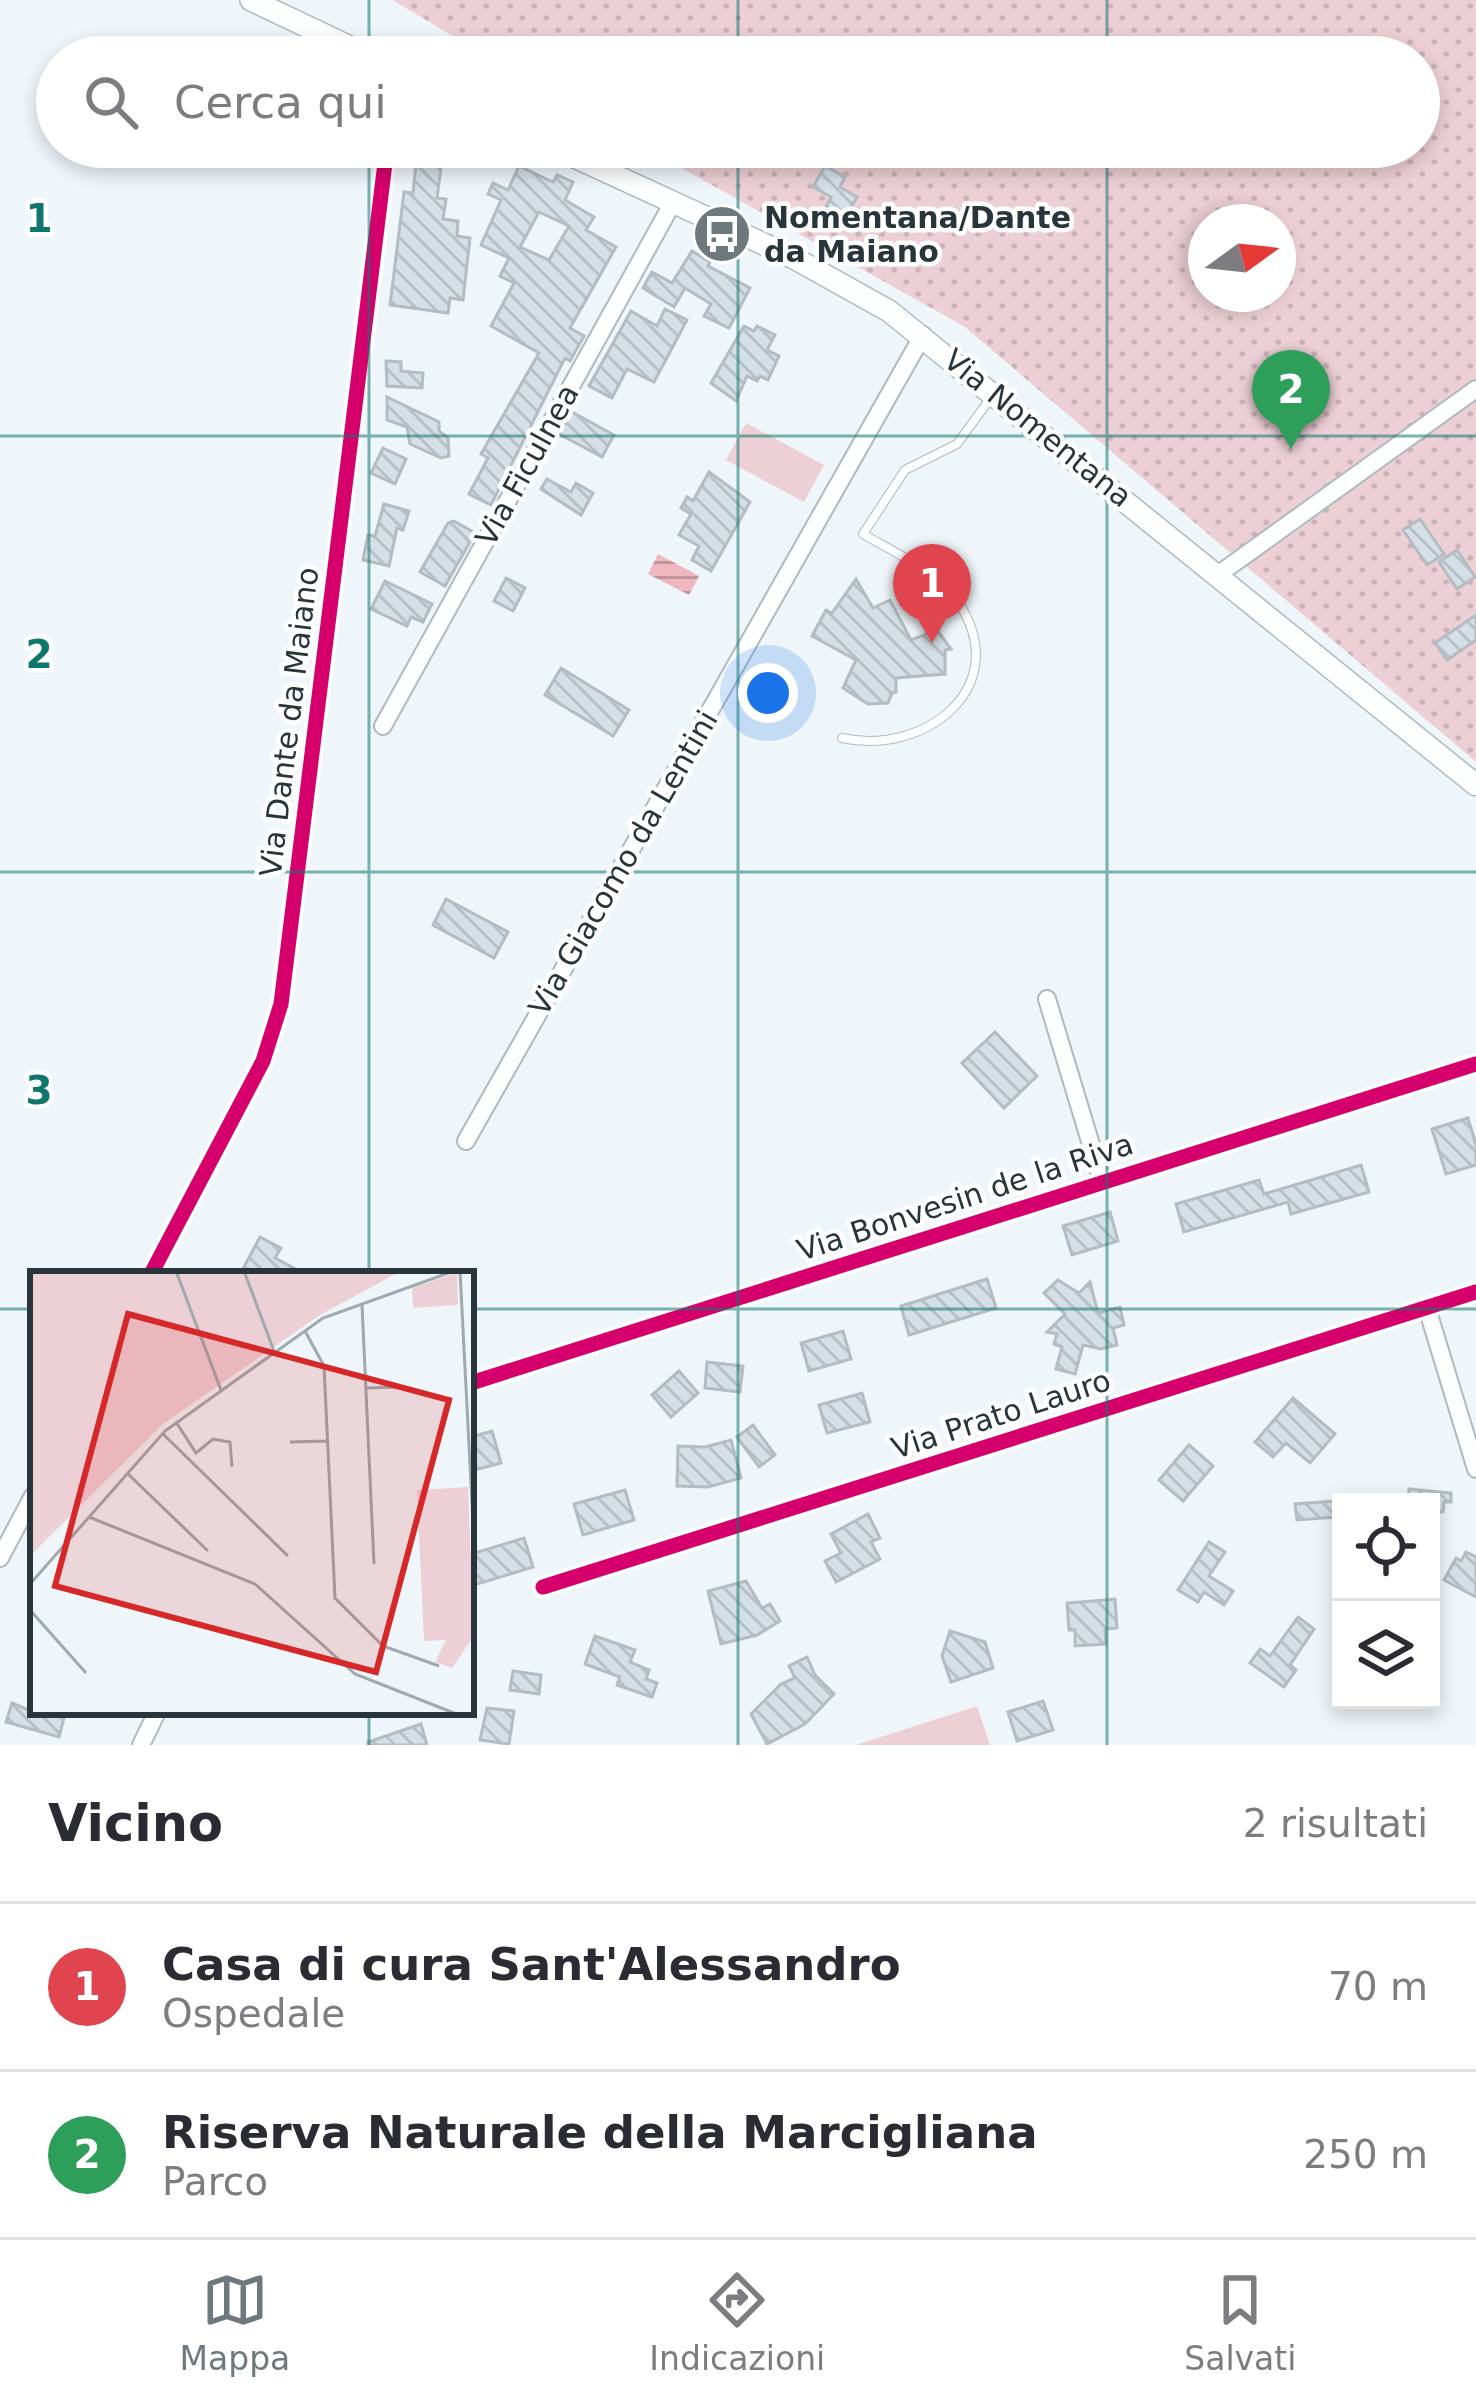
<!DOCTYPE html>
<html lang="it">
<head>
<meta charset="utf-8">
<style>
  body { margin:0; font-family:"DejaVu Sans",sans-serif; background:#f2f2f3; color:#2b2b33 }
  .controls { position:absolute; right:36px; bottom:36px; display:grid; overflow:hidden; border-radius:0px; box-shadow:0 6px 18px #0003 }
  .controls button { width:108px; height:108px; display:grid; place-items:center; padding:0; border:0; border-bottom:3px solid #e1e1e2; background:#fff; color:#2b2b33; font:60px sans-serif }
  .compass { position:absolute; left:1188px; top:204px; width:108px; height:108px; border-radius:50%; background:#fff; box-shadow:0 6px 18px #0003; rotate:75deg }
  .you { position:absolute; left:768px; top:693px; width:42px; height:42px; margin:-30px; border:9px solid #fff; border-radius:50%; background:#1a73e8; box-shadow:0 0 0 18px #1a73e833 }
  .badge { display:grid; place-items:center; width:78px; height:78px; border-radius:50%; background:#6e797e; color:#fff; font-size:39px; font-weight:700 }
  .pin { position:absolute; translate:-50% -99px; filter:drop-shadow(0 3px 6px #0008) }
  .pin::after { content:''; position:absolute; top:63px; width:42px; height:36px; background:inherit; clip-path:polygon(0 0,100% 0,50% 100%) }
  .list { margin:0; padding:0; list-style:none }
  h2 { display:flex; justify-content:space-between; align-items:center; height:156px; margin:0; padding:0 48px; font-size:51px }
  h2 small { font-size:39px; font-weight:400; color:#7c7c81 }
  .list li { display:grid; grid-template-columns:78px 1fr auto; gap:36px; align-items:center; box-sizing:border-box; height:168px; padding:0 48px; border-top:3px solid #e1e1e2 }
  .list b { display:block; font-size:45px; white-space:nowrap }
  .list p { margin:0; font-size:39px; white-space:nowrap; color:#7c7c81 }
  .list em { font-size:39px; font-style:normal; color:#7c7c81 }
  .icon { flex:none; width:66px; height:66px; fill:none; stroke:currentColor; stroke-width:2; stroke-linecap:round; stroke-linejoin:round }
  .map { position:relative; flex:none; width:1476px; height:1745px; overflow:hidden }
  .search { position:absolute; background:#fff; box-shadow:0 6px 18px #0003; left:36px; right:36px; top:36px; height:132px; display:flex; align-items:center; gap:30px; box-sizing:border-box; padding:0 42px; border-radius:66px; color:#7c7c81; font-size:45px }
  .sheet { height:492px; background:#fff }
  nav { display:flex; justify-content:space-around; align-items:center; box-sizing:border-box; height:168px; border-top:3px solid #e1e1e2; background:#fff; font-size:33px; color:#7c7c81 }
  nav a { display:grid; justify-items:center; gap:6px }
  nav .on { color:#6e797e }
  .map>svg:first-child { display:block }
  .park { fill:url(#park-dots); fill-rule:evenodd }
  .pitch { fill:#edd0d6 }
  .water { fill:url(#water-rules) }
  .building { fill:url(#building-back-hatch); stroke:#b4bcc1; stroke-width:3; fill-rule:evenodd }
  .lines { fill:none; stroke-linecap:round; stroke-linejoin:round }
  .lane-casing { stroke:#b0b9be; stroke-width:10 }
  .street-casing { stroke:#b0b9be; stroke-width:20 }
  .secondary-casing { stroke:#b0b9be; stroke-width:24 }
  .lane { stroke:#fdfefe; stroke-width:8 }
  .street { stroke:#fdfefe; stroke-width:16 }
  .secondary { stroke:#fdfefe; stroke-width:21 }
  .cycleway-casing { stroke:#fff; stroke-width:22 }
  .cycleway { stroke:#d6006c; stroke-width:15 }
  .grid { fill:none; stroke:#0f766e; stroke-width:3; stroke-opacity:0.55 }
  .labels { text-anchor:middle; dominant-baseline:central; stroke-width:9; stroke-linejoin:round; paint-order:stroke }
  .poi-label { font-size:30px; font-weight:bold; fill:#28353b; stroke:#fff; text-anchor:start }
  .street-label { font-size:30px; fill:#28353b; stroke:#fff }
  .inset-road { fill:none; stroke:#9fa9ae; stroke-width:3 }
  .view { fill:#d62828; fill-opacity:0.15; stroke:#d62828; stroke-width:6 }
  .inset-edge { fill:none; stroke:#28353b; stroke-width:6 }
  .grid-label { font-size:39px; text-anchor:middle; font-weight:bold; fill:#0f766e; stroke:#fff; stroke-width:9; stroke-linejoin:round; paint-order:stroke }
</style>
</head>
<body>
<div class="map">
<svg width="1476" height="1745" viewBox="0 0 1476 1745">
  <defs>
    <pattern id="park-dots" width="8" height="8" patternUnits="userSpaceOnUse" patternTransform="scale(3)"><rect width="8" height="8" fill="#edd0d6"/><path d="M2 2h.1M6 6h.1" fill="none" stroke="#cbb3b9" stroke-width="1.8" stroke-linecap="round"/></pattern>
    <pattern id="water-rules" width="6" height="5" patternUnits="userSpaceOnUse" patternTransform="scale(3)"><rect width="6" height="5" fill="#f0b7c1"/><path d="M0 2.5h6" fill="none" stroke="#c2969e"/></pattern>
    <pattern id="building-back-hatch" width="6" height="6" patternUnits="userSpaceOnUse" patternTransform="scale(3)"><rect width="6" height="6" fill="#d4e0e6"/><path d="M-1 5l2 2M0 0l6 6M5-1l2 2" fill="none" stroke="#b6c1c6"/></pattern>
  </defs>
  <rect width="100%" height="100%" fill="#eff6fa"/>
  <path class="park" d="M392,0H1476V762L965,327L644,147H1419V57H489ZM1206,222H1278V294H1206Z"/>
  <g class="pitch">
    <polygon points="746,423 824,465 804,502 726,460"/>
    <polygon points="977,1706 990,1745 856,1745"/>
  </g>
  <polygon class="water" points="658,554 699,576 689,595 648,574"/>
  <g class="building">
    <polygon points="416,164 441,167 437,198 446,199 443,219 458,221 457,236 470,238 463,300 450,298 448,313 390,305 404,192 413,193"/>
    <path d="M519,166L553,182L557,175L573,182L565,200L594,217L586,230L616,247L570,328L584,336L570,361L565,358L491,505L469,494L488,458L481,454L539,353L491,326L514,283L500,276L509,258L481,245L501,200L488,194L493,183L508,190ZM539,212L569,226L549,260L520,247Z"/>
    <polygon points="825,166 845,177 840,187 857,197 845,217 826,207 831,197 813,187"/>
    <polygon points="692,251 710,262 708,266 750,288 729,328 704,316 711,304 685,288 674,307 643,288 652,272 672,283"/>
    <polygon points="665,309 687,320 654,382 627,369 612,398 589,386 631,311 657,326"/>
    <polygon points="744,326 754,331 757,326 775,335 767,350 779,356 768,380 760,376 757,381 747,376 736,401 711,383"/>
    <polygon points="386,361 401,362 401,371 423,373 422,388 387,386"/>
    <polygon points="387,397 439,422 439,431 448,438 449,456 441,458 410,444 407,427 387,420"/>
    <polygon points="572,412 614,435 602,457 559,434"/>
    <polygon points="383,448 406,459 395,484 371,473"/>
    <polygon points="709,472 750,502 711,571 692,560 699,546 679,535 691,514 681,508 687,497 693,501"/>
    <polygon points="547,479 571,492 576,483 593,493 581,515 541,489"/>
    <polygon points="384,504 409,511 403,530 397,528 389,566 363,560 368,535 375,536"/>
    <polygon points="1420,519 1444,554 1427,565 1403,530"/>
    <polygon points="454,521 475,533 445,586 420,572 448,523"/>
    <polygon points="1457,550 1475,577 1457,589 1439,562"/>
    <polygon points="506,578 525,588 513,611 494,601"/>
    <polygon points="856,579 873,608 890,600 911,640 937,630 951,649 945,650 945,674 896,678 896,692 892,693 888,703 868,704 843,688 856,660 812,636 826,610 832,613"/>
    <polygon points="385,581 432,604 423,622 411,617 407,626 371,609"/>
    <polygon points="1476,615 1476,640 1447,660 1435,643"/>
    <polygon points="561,668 629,710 613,736 545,695"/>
    <polygon points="446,899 508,932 494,958 433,925"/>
    <polygon points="995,1032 1037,1076 1004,1108 962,1063"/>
    <polygon points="1468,1118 1476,1145 1476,1165 1446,1174 1432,1129"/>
    <polygon points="1361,1165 1369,1192 1291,1214 1288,1202 1184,1232 1176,1204 1259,1180 1264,1194"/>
    <polygon points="1110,1212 1118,1241 1072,1255 1063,1226"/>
    <polygon points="260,1237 281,1248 275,1258 305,1274 257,1274 244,1267"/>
    <polygon points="987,1279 996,1308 909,1335 901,1306"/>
    <polygon points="1058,1280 1079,1293 1090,1282 1098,1313 1120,1307 1124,1325 1113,1328 1117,1345 1101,1349 1083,1345 1075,1374 1056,1369 1062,1347 1054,1344 1057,1334 1047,1332 1065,1314 1044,1293"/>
    <polygon points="843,1331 851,1359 809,1371 801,1343"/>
    <polygon points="707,1362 743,1366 740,1392 705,1388"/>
    <polygon points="679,1371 698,1393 671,1417 652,1395"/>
    <polygon points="862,1393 870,1422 827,1433 819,1405"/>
    <polygon points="1293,1398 1335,1434 1310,1463 1286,1443 1273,1457 1255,1442"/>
    <polygon points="753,1425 775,1455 759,1467 737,1437"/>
    <polygon points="492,1431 501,1463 471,1471 471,1437"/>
    <polygon points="731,1440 741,1478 708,1487 677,1486 678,1446 705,1447"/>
    <polygon points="1189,1445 1213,1466 1183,1501 1159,1480"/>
    <polygon points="1409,1489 1451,1493 1451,1502 1444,1502 1443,1512 1431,1511 1431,1502 1408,1502"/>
    <polygon points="625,1490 634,1520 583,1535 574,1504"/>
    <polygon points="1335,1501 1336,1517 1297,1520 1295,1504"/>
    <polygon points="868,1514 880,1538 871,1542 880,1559 836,1582 825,1561 841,1553 831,1534"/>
    <polygon points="524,1538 533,1567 471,1586 471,1554"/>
    <polygon points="1209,1542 1225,1552 1209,1576 1233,1591 1224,1605 1204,1592 1198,1602 1178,1590"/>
    <polygon points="1466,1552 1476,1557 1476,1597 1444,1580 1456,1558 1461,1561"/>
    <polygon points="746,1581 762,1608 770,1604 780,1621 757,1635 721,1644 708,1591"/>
    <polygon points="1115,1599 1117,1628 1105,1629 1106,1644 1075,1646 1075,1630 1069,1630 1067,1603"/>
    <polygon points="1298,1617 1314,1629 1290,1665 1296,1670 1284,1687 1250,1663 1260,1649 1270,1656"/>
    <polygon points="950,1631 985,1642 993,1668 951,1682 942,1656"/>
    <polygon points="595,1636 635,1650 630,1662 649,1670 646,1679 657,1683 652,1697 617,1685 620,1677 585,1664"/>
    <polygon points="807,1657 815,1675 834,1694 805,1724 767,1744 751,1714 781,1684 795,1678 789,1666"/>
    <polygon points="513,1671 541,1675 539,1694 510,1690"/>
    <polygon points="1043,1701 1053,1730 1017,1741 1008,1712"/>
    <polygon points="12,1703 33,1712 64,1718 59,1737 6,1722"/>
    <polygon points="487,1708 514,1711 509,1744 480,1740"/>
    <polygon points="421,1724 427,1745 368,1745 368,1742"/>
  </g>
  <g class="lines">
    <g class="lane-casing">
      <path id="lane" d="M842,738C923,756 1013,689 960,605C939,572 895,553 863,534L905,470L957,444L990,399"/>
    </g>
    <g class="street-casing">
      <g id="street">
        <polyline points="1219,574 1476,389"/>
        <polyline points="383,726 672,204"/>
        <polyline points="1047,999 1102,1181"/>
        <polyline points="466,1141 923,335"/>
        <polyline points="151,1274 263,1061 281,1004 387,147"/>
        <polyline points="1427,1308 1476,1469"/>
        <polyline points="471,1383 1476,1064"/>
        <polyline points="0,1558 33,1496"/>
        <polyline points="543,1587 1476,1292"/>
        <polyline points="141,1745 157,1712"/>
      </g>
    </g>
    <g class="secondary-casing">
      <g id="secondary">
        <polyline points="251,0 371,57"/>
        <polyline points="553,147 794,258 889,311 1476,785"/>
      </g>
    </g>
    <use href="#lane" class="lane"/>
    <use href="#street" class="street"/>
    <use href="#secondary" class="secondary"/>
    <g class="cycleway-casing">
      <g id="cycleway">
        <polyline points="151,1274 263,1061 281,1004 387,147"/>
        <polyline points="471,1383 1476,1064"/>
        <polyline points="543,1587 1476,1292"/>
      </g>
    </g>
    <use href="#cycleway" class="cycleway"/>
  </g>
  <path class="grid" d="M369,0V57M738,0V57M1107,0V57M369,147V1274M738,147V1745M1107,147V1745M0,436H1476M0,872H1476M0,1309H33M471,1309H1476M369,1712V1745"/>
  <defs>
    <g id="bus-disc" transform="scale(3)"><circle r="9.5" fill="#6e797e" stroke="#fff"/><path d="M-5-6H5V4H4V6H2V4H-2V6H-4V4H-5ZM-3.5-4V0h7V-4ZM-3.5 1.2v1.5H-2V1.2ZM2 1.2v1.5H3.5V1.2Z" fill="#fff"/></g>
  </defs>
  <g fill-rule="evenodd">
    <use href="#bus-disc" x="722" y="234"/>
  </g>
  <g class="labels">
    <g class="poi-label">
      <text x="764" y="217">Nomentana/Dante<tspan x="764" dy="34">da Maiano</tspan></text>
    </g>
    <g class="street-label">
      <text transform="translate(1038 428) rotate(39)">Via Nomentana</text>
      <text transform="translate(527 465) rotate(-61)">Via Ficulnea</text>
      <text transform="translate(289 722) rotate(-83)">Via Dante da Maiano</text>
      <text transform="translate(623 863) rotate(-60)">Via Giacomo da Lentini</text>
      <text transform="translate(965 1197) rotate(-18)">Via Bonvesin de la Riva</text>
      <text transform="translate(1001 1414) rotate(-18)">Via Prato Lauro</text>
    </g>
  </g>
  <g transform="translate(30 1271)">
    <rect width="444" height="444" fill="#eff6fa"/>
    <path d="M0,0H371L290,44L133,153L0,285Z" fill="#edd0d6"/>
    <path d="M427,2L428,34L383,37L382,17ZM438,216L444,365L422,397L405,391L416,369L394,370L387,219Z" fill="#edd0d6"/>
    <path class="inset-road" d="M146,0L191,119M214,0L244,80M430,0L444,271M332,34L344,293M275,60L294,95L305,327L353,375L409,395M336,117L372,116M146,151L166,182L183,168L200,171L202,196M133,163L258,285M260,171L297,170M97,202L178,280M59,246L225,313L325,403L429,444M0,313L135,160L293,47L424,0M0,339L56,402"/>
    <path class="view" d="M98,43L419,129L346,401L25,315Z"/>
    <rect width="444" height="444" class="inset-edge"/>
  </g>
  <g class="grid-label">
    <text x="39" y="232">1</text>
    <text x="39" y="668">2</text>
    <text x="39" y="1104">3</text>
  </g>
</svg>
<div class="controls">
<button><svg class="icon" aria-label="locate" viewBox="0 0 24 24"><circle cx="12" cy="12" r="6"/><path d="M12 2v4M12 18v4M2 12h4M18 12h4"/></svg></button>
<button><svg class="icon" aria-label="layers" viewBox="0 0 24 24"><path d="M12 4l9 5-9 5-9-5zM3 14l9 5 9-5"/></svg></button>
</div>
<svg class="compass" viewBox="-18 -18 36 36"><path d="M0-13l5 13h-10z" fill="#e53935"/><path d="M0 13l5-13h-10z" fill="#7c7c81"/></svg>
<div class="you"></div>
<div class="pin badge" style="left:932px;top:643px;background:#e0444e">1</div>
<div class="pin badge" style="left:1291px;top:449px;background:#2e9e5b">2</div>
<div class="search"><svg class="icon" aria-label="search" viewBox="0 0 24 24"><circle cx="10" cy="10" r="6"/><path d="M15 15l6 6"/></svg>Cerca qui</div>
</div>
<section class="sheet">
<h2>Vicino<small>2 risultati</small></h2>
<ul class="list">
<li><span class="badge" style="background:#e0444e">1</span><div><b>Casa di cura Sant'Alessandro</b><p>Ospedale</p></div><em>70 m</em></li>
<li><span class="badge" style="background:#2e9e5b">2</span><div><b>Riserva Naturale della Marcigliana</b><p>Parco</p></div><em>250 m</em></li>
</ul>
</section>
<nav>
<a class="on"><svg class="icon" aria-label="map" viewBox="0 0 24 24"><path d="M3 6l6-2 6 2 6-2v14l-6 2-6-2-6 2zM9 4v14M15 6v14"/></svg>Mappa</a>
<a><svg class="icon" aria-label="directions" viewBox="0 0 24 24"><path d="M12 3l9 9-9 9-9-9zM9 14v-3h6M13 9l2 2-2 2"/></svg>Indicazioni</a>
<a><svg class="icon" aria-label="saved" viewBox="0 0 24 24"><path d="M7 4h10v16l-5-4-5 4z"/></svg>Salvati</a>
</nav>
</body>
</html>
